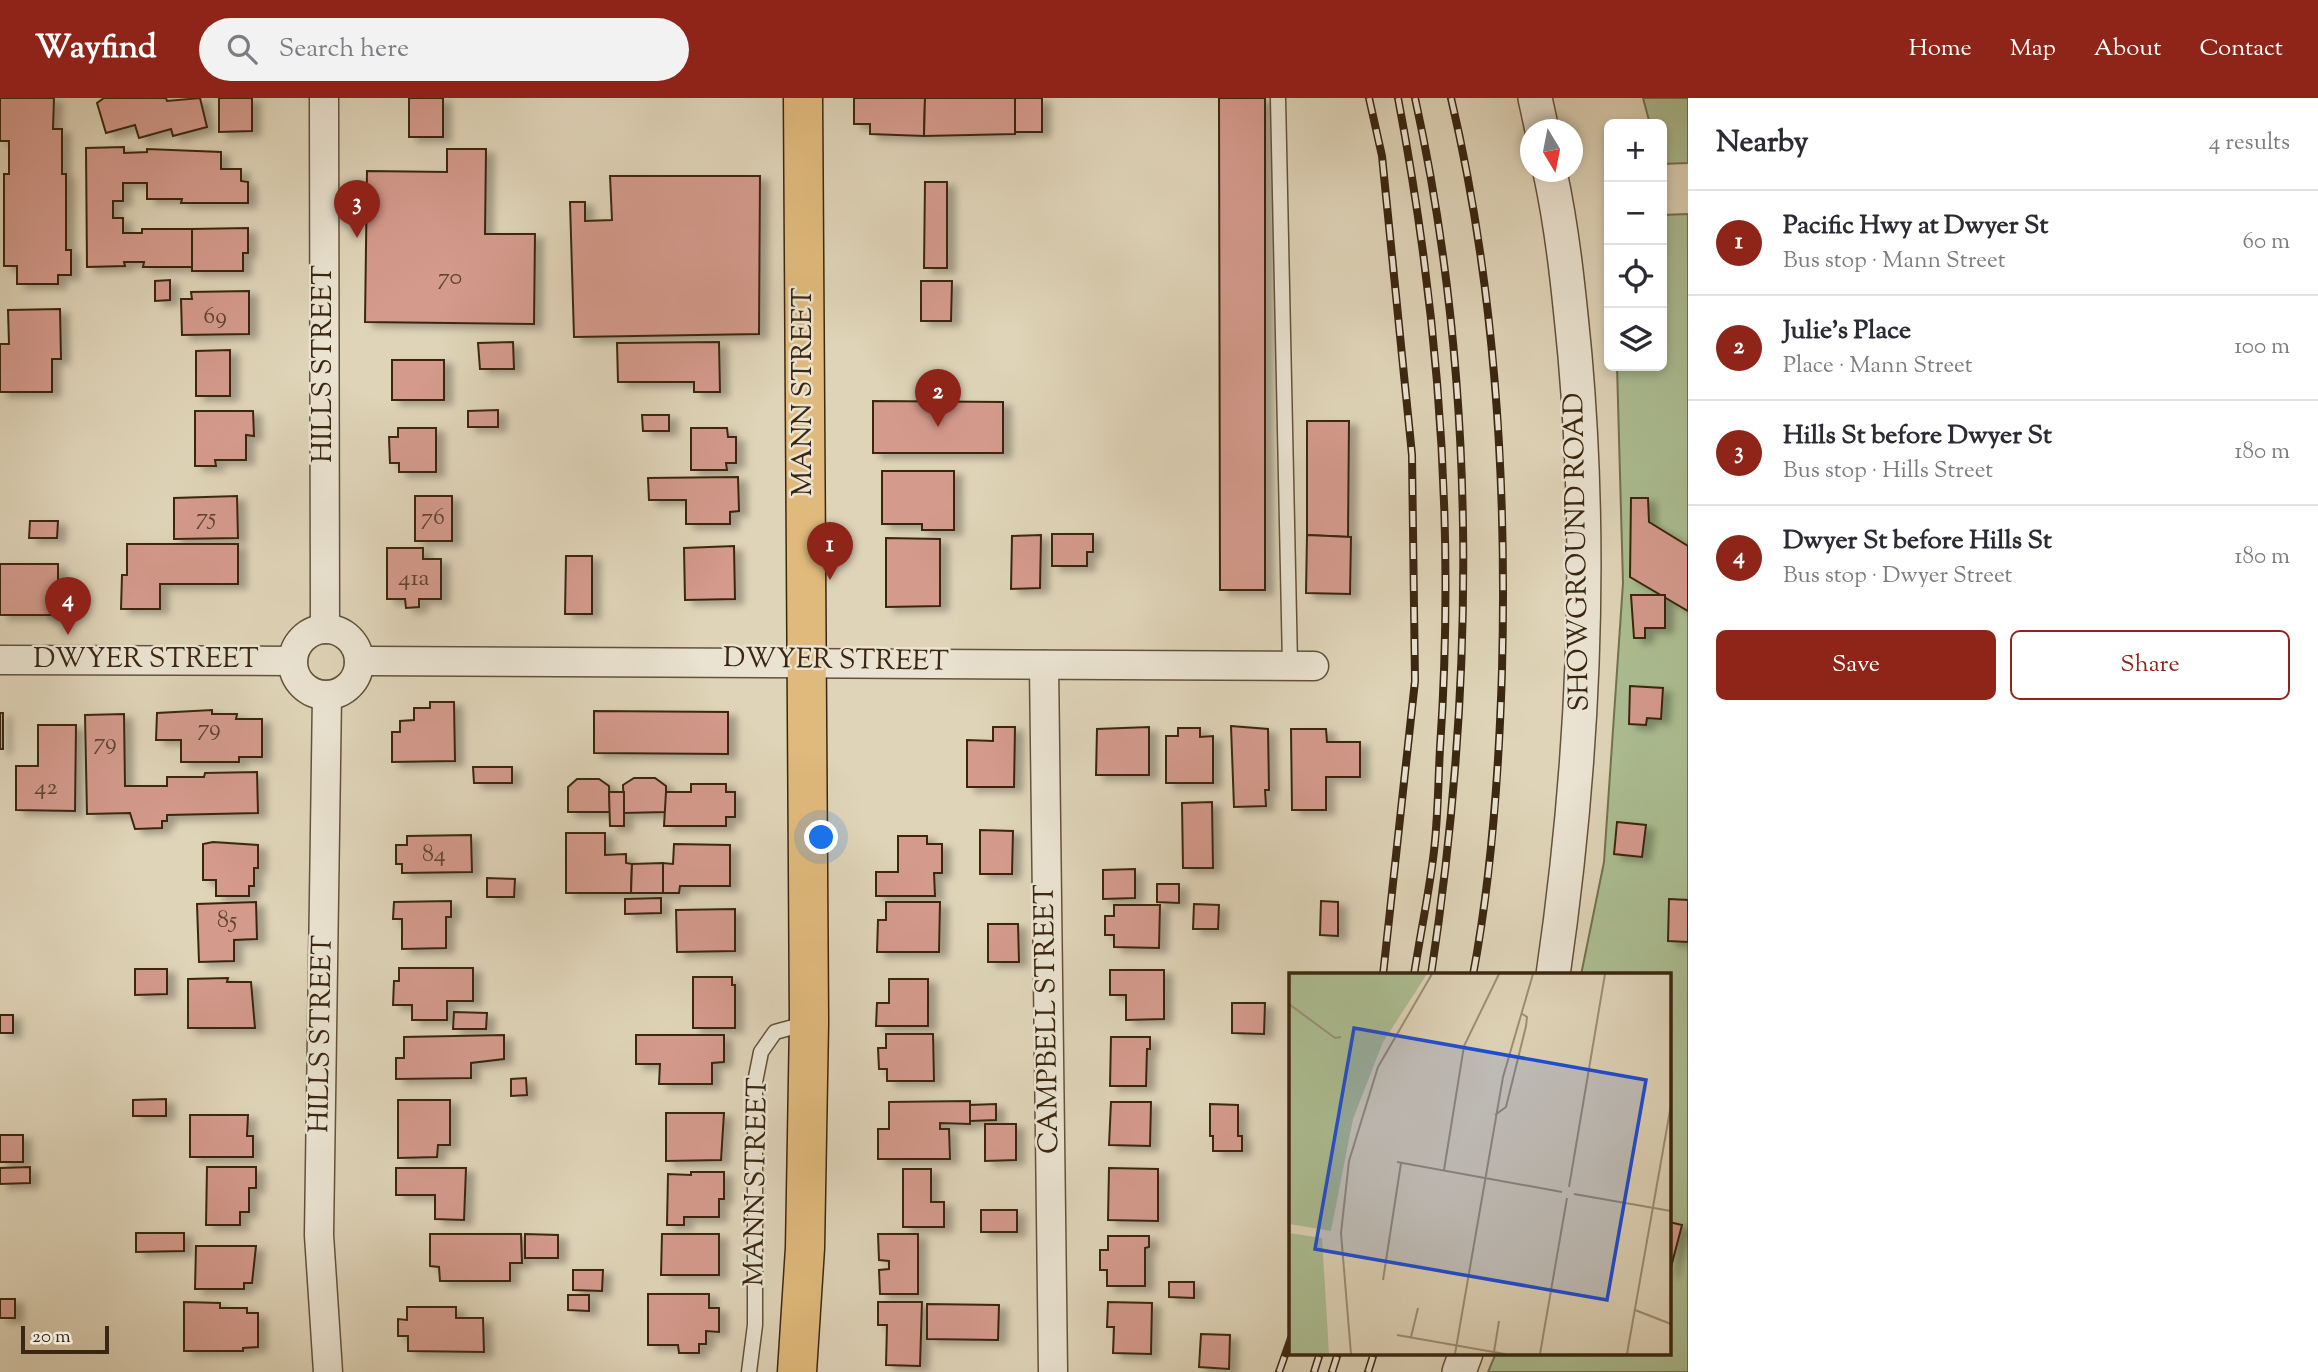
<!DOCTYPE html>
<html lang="en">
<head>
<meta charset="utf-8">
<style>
  body { margin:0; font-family:"Sorts Mill Goudy",serif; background:#f2f2f3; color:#2b2b33 }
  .controls { position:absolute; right:21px; top:21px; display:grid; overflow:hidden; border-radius:10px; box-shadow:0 4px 10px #0003 }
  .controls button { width:63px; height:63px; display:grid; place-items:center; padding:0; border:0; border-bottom:2px solid #e1e1e2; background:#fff; color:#2b2b33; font:35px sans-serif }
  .compass { position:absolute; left:1520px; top:21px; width:63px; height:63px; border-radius:50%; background:#fff; box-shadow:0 4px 10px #0003; rotate:170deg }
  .scale { position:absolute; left:21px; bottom:18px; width:88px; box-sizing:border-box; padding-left:7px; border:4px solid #3b2711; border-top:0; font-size:19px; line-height:24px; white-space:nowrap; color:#3b2711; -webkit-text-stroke:5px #eae3d1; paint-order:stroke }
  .you { position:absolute; left:822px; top:740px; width:24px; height:24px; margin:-18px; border:5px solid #fff; border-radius:50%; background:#1a73e8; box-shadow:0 0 0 10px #1a73e833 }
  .badge { display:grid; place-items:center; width:46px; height:46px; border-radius:50%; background:#8f2418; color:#fff; font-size:23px; font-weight:700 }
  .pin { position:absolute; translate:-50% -58px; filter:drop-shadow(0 2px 4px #0008) }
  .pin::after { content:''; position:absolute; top:37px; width:24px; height:21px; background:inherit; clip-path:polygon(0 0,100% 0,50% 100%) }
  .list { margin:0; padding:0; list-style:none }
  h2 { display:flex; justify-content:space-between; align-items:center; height:91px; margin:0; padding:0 28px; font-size:30px }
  h2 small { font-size:23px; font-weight:400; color:#7c7c81 }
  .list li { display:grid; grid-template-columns:46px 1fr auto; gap:21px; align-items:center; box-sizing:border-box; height:105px; padding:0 28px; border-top:2px solid #e1e1e2 }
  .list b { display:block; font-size:26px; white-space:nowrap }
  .list p { margin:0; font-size:23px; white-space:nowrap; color:#7c7c81 }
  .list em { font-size:23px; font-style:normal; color:#7c7c81 }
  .actions { display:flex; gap:14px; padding:21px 28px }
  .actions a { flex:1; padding:16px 0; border:2px solid #8f2418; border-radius:10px; text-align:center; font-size:24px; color:#8f2418 }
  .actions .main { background:#8f2418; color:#fff }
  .icon { flex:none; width:38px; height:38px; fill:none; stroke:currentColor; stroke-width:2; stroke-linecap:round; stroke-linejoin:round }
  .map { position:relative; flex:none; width:1688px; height:1274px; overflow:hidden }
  header { display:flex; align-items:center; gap:42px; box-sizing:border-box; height:98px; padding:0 35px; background:#8f2418; color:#fff }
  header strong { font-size:33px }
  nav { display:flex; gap:38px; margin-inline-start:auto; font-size:24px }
  .search { width:490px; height:63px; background:#f2f2f3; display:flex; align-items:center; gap:18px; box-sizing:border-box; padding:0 24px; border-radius:38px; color:#7c7c81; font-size:26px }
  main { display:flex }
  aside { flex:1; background:#fff }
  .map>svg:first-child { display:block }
  .green { fill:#acbe93; stroke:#747252; stroke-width:2 }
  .building { fill:#d49a8c; stroke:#3b2711; stroke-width:2; filter:url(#shadow) }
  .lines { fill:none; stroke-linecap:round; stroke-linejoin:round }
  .service-casing { stroke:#64523b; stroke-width:17 }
  .minor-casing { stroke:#64523b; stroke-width:31 }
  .tertiary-casing { stroke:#64523b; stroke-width:36 }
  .primary-casing { stroke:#3b2711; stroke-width:41 }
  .service { stroke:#eae3d1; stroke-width:14 }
  .minor { stroke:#eae3d1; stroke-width:28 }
  .tertiary { stroke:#eae3d1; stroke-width:33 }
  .primary { stroke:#e0ba7c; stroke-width:38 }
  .rail-casing { stroke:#3b2711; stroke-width:8 }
  .rail { stroke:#eae3d1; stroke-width:5; stroke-dasharray:16; stroke-linecap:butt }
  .labels { text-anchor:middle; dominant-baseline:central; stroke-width:5; stroke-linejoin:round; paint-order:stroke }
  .number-label { font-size:24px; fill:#614430 }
  .street-label { font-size:28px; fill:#3b2711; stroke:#eae3d1 }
  .inset-road { fill:none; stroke:#9d8f75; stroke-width:2 }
  .view { fill:#1d4ed8; fill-opacity:0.15; stroke:#1d4ed8; stroke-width:3.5 }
  .inset-edge { fill:none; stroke:#3b2711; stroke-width:3.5 }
</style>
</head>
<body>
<header>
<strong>Wayfind</strong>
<div class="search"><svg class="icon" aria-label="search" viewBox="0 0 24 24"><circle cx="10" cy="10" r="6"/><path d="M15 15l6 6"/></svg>Search here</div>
<nav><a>Home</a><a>Map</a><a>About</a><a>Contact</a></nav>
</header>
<main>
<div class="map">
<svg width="1688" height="1274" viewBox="0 0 1688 1274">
  <defs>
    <filter id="shadow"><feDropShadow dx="8" dy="4.5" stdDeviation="3.5" flood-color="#0004"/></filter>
  </defs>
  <rect width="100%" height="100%" fill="#dfd4b8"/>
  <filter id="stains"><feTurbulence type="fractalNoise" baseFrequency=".00286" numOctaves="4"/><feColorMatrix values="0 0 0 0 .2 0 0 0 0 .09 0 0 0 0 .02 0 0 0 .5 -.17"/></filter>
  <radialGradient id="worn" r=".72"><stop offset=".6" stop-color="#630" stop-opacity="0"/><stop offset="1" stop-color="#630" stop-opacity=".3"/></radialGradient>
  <g class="green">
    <polygon points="1643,0 1688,0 1688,65 1662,66 1662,26 1650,26"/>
    <polygon points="1688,116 1688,1274 1488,1274 1496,1255 1669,1255 1669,877 1581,877 1604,764 1623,485 1617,268 1662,268 1662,117"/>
  </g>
  <g class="building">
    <polygon points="0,0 54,0 53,31 62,31 62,76 66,76 66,152 71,152 71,177 58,177 58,186 17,186 17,168 4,168 4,76 9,76 9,43 0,43"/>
    <polygon points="104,0 166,0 167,3 200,0 207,29 173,38 171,31 139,40 135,27 106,35 97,5"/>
    <polygon points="219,0 252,0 252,33 219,34"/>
    <rect x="409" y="0" width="34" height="39"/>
    <polygon points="854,0 925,0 924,38 870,36 870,26 854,26"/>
    <polygon points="925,0 1015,0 1015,36 924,38"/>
    <rect x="1015" y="0" width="27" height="34"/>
    <polygon points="1219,0 1265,0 1265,492 1220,492"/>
    <polygon points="124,49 124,55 147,54 147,51 221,54 221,71 241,71 241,83 248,84 248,105 181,105 182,101 147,101 147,85 123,85 123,103 113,103 113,120 123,120 123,135 142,135 142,131 192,131 192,169 143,169 144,164 124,164 125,168 87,169 86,50"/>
    <polygon points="447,51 486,51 485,136 535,136 534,226 365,224 367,73 447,74"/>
    <polygon points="610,78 760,78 759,236 574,239 570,104 585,104 585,123 612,122"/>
    <polygon points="925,84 947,84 947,170 924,170"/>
    <polygon points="248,130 248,155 243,155 243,173 192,173 192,131"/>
    <polygon points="170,182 170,202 155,203 155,183"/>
    <polygon points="921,183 952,183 951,223 921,223"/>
    <polygon points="249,193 249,236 182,237 181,201 192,201 191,194"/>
    <polygon points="60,211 61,261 52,261 52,294 0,294 0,246 9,246 8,212"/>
    <polygon points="513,244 514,271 480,271 478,245"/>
    <polygon points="719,244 720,294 694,294 694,284 618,284 617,245"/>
    <polygon points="230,252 230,298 196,298 196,253"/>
    <rect x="392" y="262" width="52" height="40"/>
    <polygon points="873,303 1003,304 1003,355 873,355"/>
    <polygon points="498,312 498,329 468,329 468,313"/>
    <polygon points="195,313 253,313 254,338 246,337 246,362 215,362 216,368 195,368"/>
    <polygon points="642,317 669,317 669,333 643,333"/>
    <polygon points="1307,323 1349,323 1348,439 1307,437"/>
    <polygon points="398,330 436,330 436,374 399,374 399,365 390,365 389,339 398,339"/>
    <polygon points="691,330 727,330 728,339 736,339 736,365 726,365 727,372 691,372"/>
    <polygon points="882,373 954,373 954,432 922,432 922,426 882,426"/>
    <polygon points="738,379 739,413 730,414 730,426 686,426 686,402 649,402 648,380"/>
    <polygon points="237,398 238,440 174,441 174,400"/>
    <rect x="415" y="398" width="37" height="45"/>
    <polygon points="1631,400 1648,400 1649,424 1688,448 1688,513 1630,479"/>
    <polygon points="30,423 58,423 57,440 29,440"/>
    <polygon points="1052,436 1093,436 1093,454 1087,454 1087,468 1052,468"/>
    <polygon points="1041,437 1040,490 1011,491 1012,438"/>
    <polygon points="1307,437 1351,439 1350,496 1306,495"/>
    <polygon points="886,440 940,441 940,508 886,509"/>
    <polygon points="127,446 238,446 238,486 160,486 160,511 121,511 122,477 127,477"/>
    <polygon points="734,448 735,501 685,502 684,450"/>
    <polygon points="387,450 423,450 423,461 441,461 441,501 419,501 419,509 406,510 405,501 387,501"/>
    <polygon points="566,458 592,458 592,516 565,516"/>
    <polygon points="0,466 58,466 58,492 64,492 64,517 0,517"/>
    <polygon points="1631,497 1665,497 1665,530 1645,530 1645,540 1634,540"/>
    <polygon points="1630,588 1663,590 1661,621 1647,620 1646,627 1629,626"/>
    <polygon points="430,604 454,604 455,663 392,664 392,634 400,634 400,623 414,622 414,610 430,610"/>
    <polygon points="212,612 212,616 237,616 236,621 262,621 262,659 239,659 239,664 181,664 181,642 156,642 157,615"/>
    <polygon points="594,613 728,614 728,656 594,655"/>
    <rect x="0" y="615" width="3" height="36"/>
    <polygon points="124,616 125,688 167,688 167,679 204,679 205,675 257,674 258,715 167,717 167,723 162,723 162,730 135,731 130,715 87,716 85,617"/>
    <polygon points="38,627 76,627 75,713 16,712 16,668 38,668"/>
    <polygon points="1231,628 1268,631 1269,692 1265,692 1266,708 1234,709"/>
    <polygon points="993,629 1015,629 1014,689 967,689 967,642 993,643"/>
    <polygon points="1149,629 1149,677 1096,677 1097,631"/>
    <polygon points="1178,630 1200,630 1200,639 1213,638 1213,685 1166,685 1166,638 1178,638"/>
    <polygon points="1291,631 1326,631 1327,644 1360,644 1360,679 1326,679 1326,712 1292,712"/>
    <polygon points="473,669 512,669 512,685 474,685"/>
    <polygon points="634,680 655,680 666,688 666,714 624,715 623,687"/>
    <polygon points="577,681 599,681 609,688 610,714 568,714 568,689"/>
    <polygon points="691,686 726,686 726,694 735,694 735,719 726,719 726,728 664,728 666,694 691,694"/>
    <polygon points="609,694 624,694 624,728 610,728"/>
    <polygon points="1212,704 1213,770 1183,770 1182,705"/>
    <polygon points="1617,724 1646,727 1642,759 1614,756"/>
    <polygon points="980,732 1013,733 1012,776 980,776"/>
    <polygon points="566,735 605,735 605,757 626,756 626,765 632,766 631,795 566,795"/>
    <polygon points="471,737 472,774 402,775 402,766 396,766 396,747 407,747 407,738"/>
    <polygon points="898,738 927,738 927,746 942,746 942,775 934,775 935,798 876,798 876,774 898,774"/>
    <polygon points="213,744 258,747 258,770 254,770 254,788 249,788 249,798 216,798 216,782 203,782 203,746"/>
    <polygon points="674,746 730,747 730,788 680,788 679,795 663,795 663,765 673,766"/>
    <polygon points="663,765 663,795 631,795 632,766"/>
    <polygon points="1135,771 1135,800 1103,801 1103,772"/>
    <polygon points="487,780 515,781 514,799 487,799"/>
    <polygon points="1157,786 1179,786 1179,805 1157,804"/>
    <polygon points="661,800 661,815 625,816 625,801"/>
    <polygon points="1669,801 1688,802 1688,844 1668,843"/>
    <polygon points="451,803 451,819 446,819 446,850 402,851 402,821 393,821 394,804"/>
    <polygon points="1321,803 1338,804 1338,838 1320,837"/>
    <polygon points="256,804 257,841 234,842 234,863 199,864 197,806"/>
    <polygon points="886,804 940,804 939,854 877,854 878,822 886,822"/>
    <polygon points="1194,806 1219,807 1218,831 1193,831"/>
    <polygon points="1114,807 1160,807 1159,850 1114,849 1114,837 1105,837 1105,818 1114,818"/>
    <polygon points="735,811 735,853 677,854 676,812"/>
    <polygon points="988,826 1018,826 1019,864 988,864"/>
    <polygon points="399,870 473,870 473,903 447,903 447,922 412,922 412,907 393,907 394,883 399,883"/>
    <polygon points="135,871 167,871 167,896 135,897"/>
    <polygon points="1110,872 1164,872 1164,921 1126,922 1126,897 1110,897"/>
    <polygon points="693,879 732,879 732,887 735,887 735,930 693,930"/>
    <polygon points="228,880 227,884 251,884 255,930 188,930 188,881"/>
    <polygon points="889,881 928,881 928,928 876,928 877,905 889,905"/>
    <polygon points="1232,905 1265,905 1264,936 1232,935"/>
    <polygon points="454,914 487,915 486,931 453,931"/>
    <rect x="0" y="917" width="13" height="18"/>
    <polygon points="886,936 933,936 934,983 887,983 887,971 879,971 878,950 886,950"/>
    <polygon points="504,937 504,961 471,965 471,980 396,981 396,960 404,960 404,939"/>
    <polygon points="636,937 724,937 724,964 712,965 712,986 659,986 660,966 636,966"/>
    <polygon points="1111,939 1150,939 1150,951 1147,951 1146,988 1110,988"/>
    <polygon points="526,980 527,997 511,998 511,981"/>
    <polygon points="166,1001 166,1018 133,1018 133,1002"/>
    <polygon points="398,1002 450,1002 450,1047 438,1047 437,1059 398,1060"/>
    <polygon points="970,1003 970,1026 940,1025 940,1031 949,1031 950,1061 878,1061 878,1031 889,1031 889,1004"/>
    <polygon points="1111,1004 1151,1004 1150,1048 1109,1047"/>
    <polygon points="996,1006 996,1022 970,1023 970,1007"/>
    <polygon points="1210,1006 1238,1007 1238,1038 1242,1038 1242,1053 1213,1053 1213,1038 1210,1038"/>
    <polygon points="666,1015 724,1015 721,1062 666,1063"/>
    <polygon points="190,1017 248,1017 247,1038 253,1038 253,1059 190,1059"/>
    <polygon points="985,1026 1016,1026 1016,1062 985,1063"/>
    <rect x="0" y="1037" width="23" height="27"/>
    <polygon points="30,1069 30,1085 0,1086 0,1070"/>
    <polygon points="207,1069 256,1069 256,1090 249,1090 249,1114 240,1114 240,1127 206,1127"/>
    <polygon points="396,1070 466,1070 464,1122 435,1121 435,1097 396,1097"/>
    <polygon points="1109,1070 1158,1071 1158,1123 1108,1122"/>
    <polygon points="903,1071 931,1071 931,1104 944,1104 944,1129 903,1129"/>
    <polygon points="691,1074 724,1074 724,1101 719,1101 719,1119 684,1119 684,1127 667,1127 668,1076 691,1077"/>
    <rect x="981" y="1112" width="36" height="22"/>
    <polygon points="1669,1124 1682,1127 1669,1177"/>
    <polygon points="136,1135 184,1135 184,1153 136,1154"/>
    <polygon points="430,1136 521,1136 522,1165 510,1165 510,1183 440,1183 439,1169 430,1168"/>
    <polygon points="525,1136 558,1137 558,1160 525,1160"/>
    <polygon points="662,1136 719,1136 719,1177 661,1177"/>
    <polygon points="878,1136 918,1136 918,1196 880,1196 879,1172 889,1171 889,1163 879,1162"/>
    <polygon points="1108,1138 1149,1138 1149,1149 1145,1150 1145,1188 1107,1188 1107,1172 1100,1172 1100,1152 1108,1152"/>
    <polygon points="196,1148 256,1148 252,1185 244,1185 244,1191 195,1191"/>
    <polygon points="573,1172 603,1172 602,1193 573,1192"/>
    <polygon points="1169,1184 1194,1184 1194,1200 1169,1199"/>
    <polygon points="648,1196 709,1196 709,1210 719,1210 719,1234 706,1233 706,1246 699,1246 699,1255 679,1255 678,1247 648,1247"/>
    <polygon points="568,1197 589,1197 589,1213 568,1212"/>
    <rect x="0" y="1201" width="15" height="19"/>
    <polygon points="184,1204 220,1205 220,1210 247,1210 247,1215 258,1215 258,1249 243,1250 243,1253 184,1253"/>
    <polygon points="878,1204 922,1204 920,1268 886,1267 887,1227 878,1227"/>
    <polygon points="1108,1204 1152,1205 1151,1256 1113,1255 1114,1229 1107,1229"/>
    <polygon points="927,1206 999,1207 998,1242 927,1241"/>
    <polygon points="407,1209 456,1209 456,1220 483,1220 484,1254 408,1253 408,1238 398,1238 398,1221 407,1222"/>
    <polygon points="1201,1236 1230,1237 1229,1271 1199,1269"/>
  </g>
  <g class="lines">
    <g class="service-casing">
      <g id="service">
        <polyline points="1278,0 1290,567"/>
        <polyline points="749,1274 755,1227 755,984 761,954 775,934 808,925"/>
      </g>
    </g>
    <g class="minor-casing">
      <g id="minor">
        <polyline points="324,0 325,531"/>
        <circle cx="326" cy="564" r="33"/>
        <polyline points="0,562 293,563"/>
        <path d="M359,563C677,562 995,564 1314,568"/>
        <polyline points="1044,567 1053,1274"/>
        <polyline points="327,597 319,1137 328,1274"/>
      </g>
    </g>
    <g class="tertiary-casing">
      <g id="tertiary">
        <polyline points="1535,0 1542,32"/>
        <path d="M1550,74C1563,134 1569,196 1575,258C1593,464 1583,671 1553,877"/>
        <polyline points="1459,1274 1466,1255"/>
      </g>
    </g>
    <g class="primary-casing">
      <polyline id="primary" points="797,1274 805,1150 809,925 803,0"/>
    </g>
    <use href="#service" class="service"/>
    <use href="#minor" class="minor"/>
    <use href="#tertiary" class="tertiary"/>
    <use href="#primary" class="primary"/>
    <g class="rail-casing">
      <g id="rail">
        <polyline points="1369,0 1382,58 1412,357 1415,583 1383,877"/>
        <path d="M1398,0C1439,215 1455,432 1440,650C1438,687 1438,725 1433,761C1428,800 1420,838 1414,877"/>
        <path d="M1415,0C1478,287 1475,588 1431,877"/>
        <path d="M1451,0C1495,187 1507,381 1502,572C1499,674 1492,776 1473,877"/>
        <polyline points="1279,1274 1291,1240"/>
        <polyline points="1314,1274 1320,1255"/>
        <polyline points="1332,1274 1338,1255"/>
        <polyline points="1368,1274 1374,1255"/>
      </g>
    </g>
    <use href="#rail" class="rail"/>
  </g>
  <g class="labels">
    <g class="number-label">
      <text x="450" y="180">70</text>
      <text x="215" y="219">69</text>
      <text x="206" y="420">75</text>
      <text x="433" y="420">76</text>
      <text x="414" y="481">41a</text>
      <text x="209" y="631">79</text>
      <text x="105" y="645">79</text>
      <text x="46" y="690">42</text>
      <text x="434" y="757">84</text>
      <text x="227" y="823">85</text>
    </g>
    <g class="street-label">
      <text transform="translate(324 266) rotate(-90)">HILLS STREET</text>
      <text transform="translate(804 294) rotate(-90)">MANN STREET</text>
      <text transform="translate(1578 454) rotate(-91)">SHOWGROUND ROAD</text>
      <text x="146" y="562">DWYER STREET</text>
      <text transform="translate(836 563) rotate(1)">DWYER STREET</text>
      <text transform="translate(1048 921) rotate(-91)">CAMPBELL STREET</text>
      <text transform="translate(322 936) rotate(-89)">HILLS STREET</text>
      <text transform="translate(757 1084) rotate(-89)">MANN STREET</text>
    </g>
  </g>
  <g transform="translate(1289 875)">
    <rect width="382" height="382" fill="#dfd4b8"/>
    <path d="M0,1H138L94,69L64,146L42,258L0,251ZM0,260L33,265L40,381H0Z" fill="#acbe93"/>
    <path class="inset-road" d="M0,31L46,65L52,64M206,142L217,134L237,53L238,44L232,40M108,189L273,219M155,197L175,73L210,1M280,214L316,1M285,221L382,238M94,307L112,190M346,337L382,351M108,362L216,381M122,364L129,335M205,379L210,348M62,381L52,260L60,188L89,94L143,1M166,381L214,104L244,1M251,381L278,225M338,381L382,132"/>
    <path class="view" d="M65,55L357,107L318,327L26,276Z"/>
    <rect width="382" height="382" class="inset-edge"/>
  </g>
  <rect width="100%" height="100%" filter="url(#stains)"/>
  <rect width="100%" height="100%" fill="url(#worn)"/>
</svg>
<div class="controls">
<button>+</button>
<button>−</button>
<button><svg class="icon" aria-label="locate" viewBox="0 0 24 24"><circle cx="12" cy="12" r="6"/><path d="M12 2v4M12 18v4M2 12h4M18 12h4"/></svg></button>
<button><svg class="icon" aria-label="layers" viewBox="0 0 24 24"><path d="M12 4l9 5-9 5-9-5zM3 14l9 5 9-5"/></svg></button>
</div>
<svg class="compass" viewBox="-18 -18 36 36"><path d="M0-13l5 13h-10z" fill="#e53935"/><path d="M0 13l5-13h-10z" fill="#7c7c81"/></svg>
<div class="scale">20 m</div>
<div class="you"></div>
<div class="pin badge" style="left:830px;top:482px">1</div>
<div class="pin badge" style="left:938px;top:329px">2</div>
<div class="pin badge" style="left:357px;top:140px">3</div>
<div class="pin badge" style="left:68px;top:537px">4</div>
</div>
<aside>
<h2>Nearby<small>4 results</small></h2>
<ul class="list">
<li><span class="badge">1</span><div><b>Pacific Hwy at Dwyer St</b><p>Bus stop · Mann Street</p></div><em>60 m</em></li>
<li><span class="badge">2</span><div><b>Julie's Place</b><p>Place · Mann Street</p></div><em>100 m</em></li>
<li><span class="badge">3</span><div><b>Hills St before Dwyer St</b><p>Bus stop · Hills Street</p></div><em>180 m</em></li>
<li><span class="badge">4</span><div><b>Dwyer St before Hills St</b><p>Bus stop · Dwyer Street</p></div><em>180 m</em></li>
</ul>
<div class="actions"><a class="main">Save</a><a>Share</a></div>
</aside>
</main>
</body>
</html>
